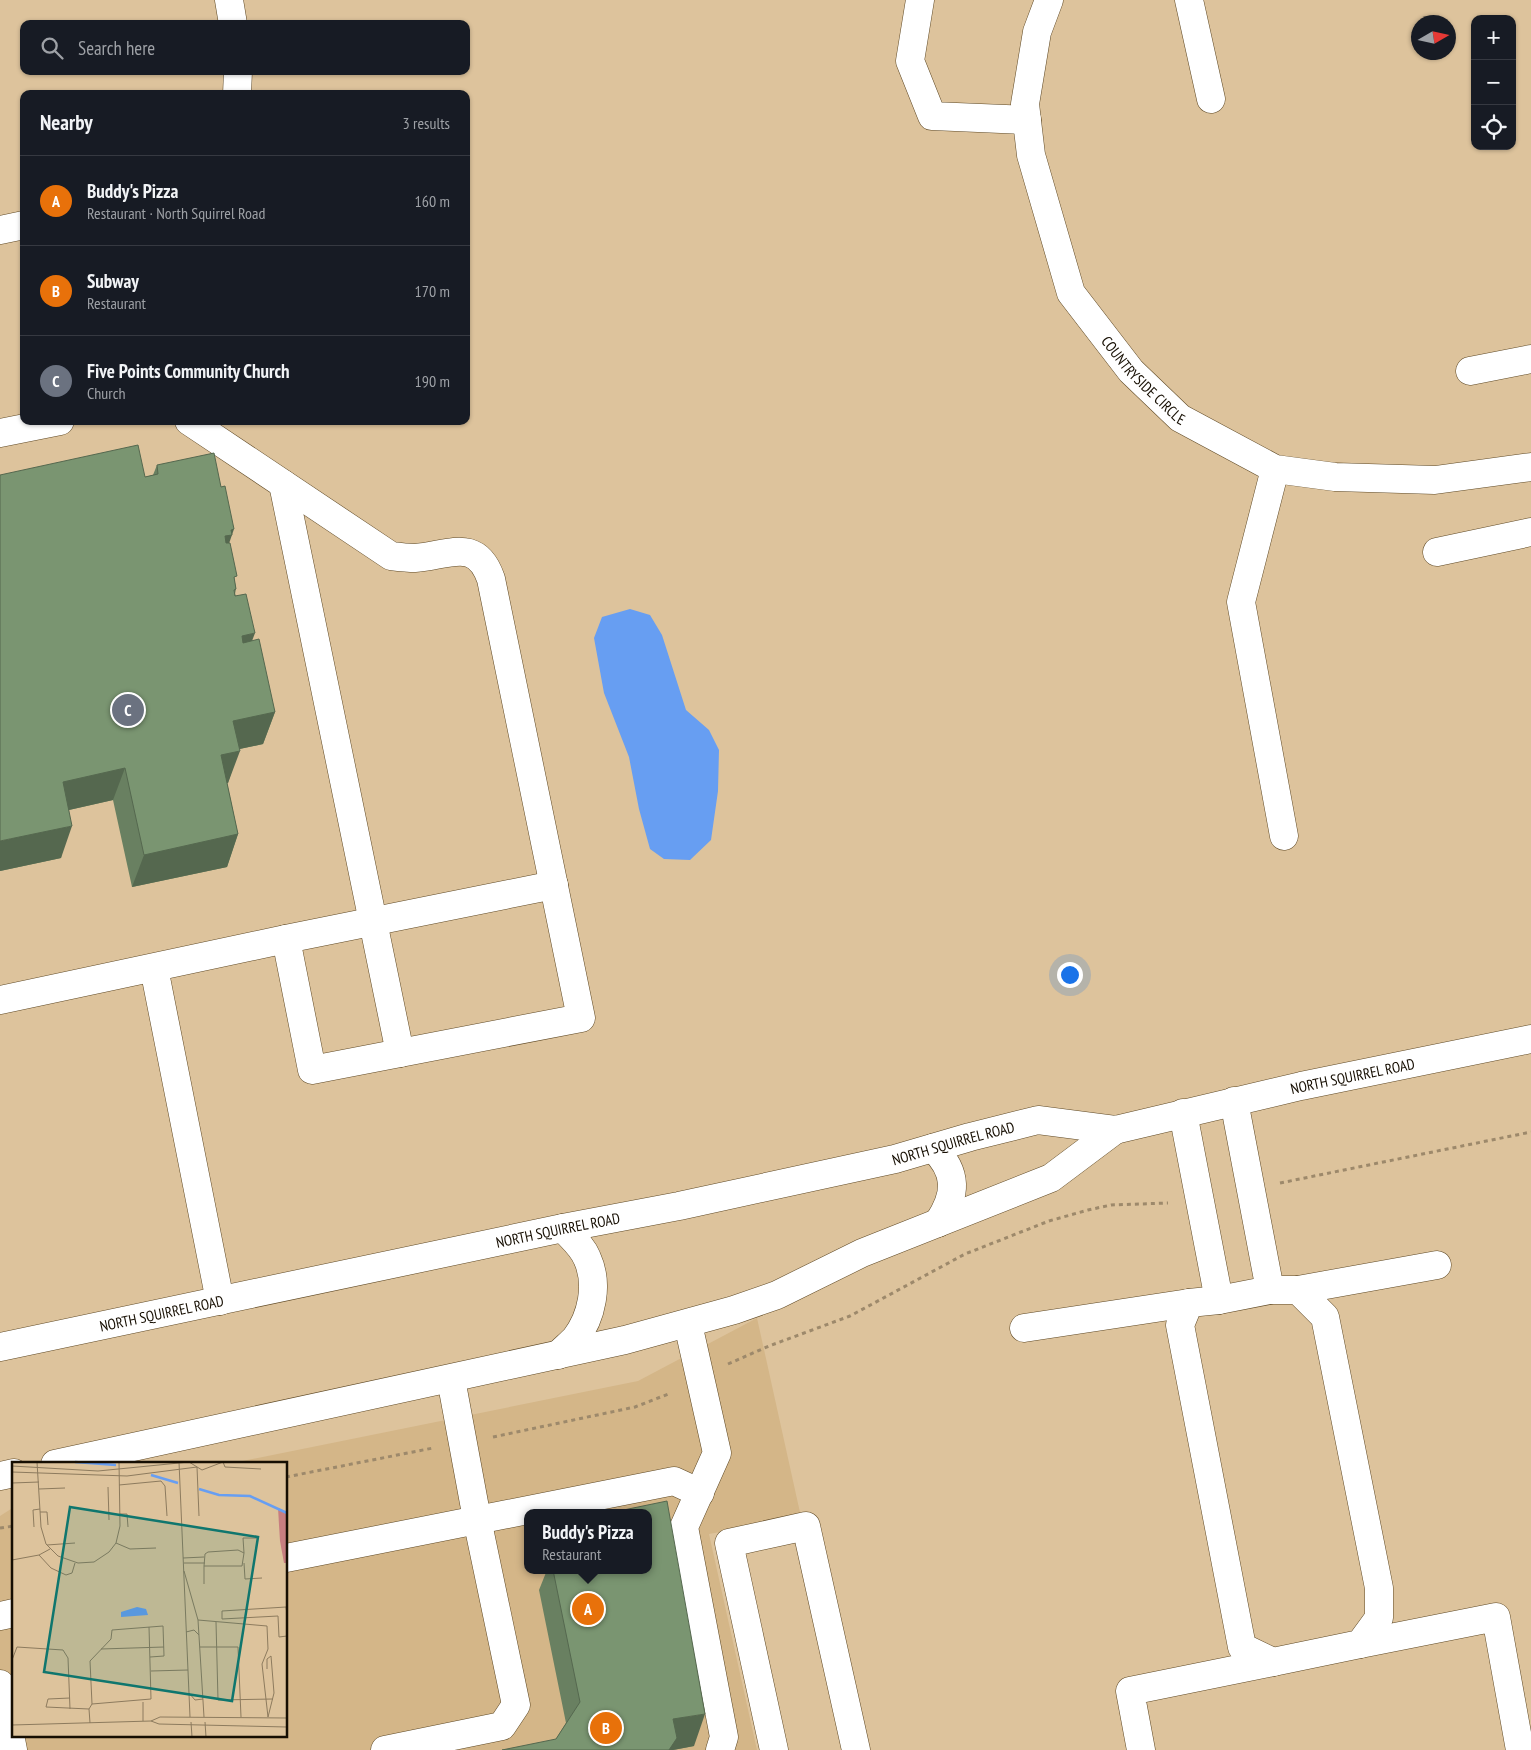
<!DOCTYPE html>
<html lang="en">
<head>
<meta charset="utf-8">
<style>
  body { margin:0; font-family:"PT Sans Narrow",sans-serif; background:#242831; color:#f1f3f6 }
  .controls { position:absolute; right:15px; top:15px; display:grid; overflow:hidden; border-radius:10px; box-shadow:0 1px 4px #0004 }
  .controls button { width:45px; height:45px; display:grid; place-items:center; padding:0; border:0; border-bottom:1px solid #363941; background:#171b24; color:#f1f3f6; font:25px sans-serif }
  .compass { position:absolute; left:1411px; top:15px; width:45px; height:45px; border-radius:50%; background:#171b24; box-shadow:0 1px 4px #0004; rotate:81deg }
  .you { position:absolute; left:1069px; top:974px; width:18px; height:18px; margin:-12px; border:4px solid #fff; border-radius:50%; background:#1a73e8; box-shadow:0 0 0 8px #1a73e833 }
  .badge { display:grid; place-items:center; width:32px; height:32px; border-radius:50%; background:#ea580c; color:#fff; font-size:16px; font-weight:700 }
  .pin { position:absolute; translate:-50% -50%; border:2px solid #fff; box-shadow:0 1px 5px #0006 }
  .popup { position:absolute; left:524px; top:1509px; width:128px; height:65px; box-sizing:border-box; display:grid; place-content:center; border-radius:10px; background:#171b24; filter:drop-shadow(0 1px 4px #0005); font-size:16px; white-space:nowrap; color:#9ea1a6 }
  .popup b { font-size:19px; color:#f1f3f6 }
  .popup::after { content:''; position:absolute; left:50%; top:100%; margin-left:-10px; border:10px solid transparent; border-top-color:#171b24 }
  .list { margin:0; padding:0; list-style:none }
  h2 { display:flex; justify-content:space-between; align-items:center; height:65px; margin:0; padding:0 20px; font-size:21px }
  h2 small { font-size:16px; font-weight:400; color:#9ea1a6 }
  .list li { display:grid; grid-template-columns:32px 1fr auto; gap:15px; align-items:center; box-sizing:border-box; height:90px; padding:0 20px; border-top:1px solid #363941 }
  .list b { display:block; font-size:19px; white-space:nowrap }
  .list p { margin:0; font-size:16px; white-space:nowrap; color:#9ea1a6 }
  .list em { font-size:16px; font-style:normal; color:#9ea1a6 }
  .icon { flex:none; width:28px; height:28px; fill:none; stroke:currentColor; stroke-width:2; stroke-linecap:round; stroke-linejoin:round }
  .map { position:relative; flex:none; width:1531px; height:1750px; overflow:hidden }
  .search { position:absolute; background:#171b24; box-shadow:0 1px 4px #0004; left:20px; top:20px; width:450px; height:55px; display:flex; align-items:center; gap:12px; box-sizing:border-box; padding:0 18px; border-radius:10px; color:#9ea1a6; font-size:19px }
  .panel { position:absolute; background:#171b24; box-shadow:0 1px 4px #0004; left:20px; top:90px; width:450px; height:335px; border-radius:10px }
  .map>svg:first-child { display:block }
  .built { fill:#d4b688; fill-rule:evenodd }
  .water { fill:#679ef2 }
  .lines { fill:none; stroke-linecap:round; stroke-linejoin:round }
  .minor-casing { stroke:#5f4925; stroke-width:29 }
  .path { stroke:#9d896b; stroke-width:3; stroke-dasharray:4 4; stroke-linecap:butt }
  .minor { stroke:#fff; stroke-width:28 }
  .wall { fill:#698061 }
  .shaded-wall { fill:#55684f }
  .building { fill:#7a9571; stroke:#55684f }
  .labels { text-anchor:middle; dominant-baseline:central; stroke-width:4.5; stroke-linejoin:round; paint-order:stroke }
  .street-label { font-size:15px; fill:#160e02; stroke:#ddc39c }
  .inset-river { fill:none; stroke:#679ef2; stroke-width:2.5 }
  .inset-road { fill:none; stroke:#8d7b5e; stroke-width:1 }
  .view { fill:#0f766e; fill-opacity:0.15; stroke:#0f766e; stroke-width:2.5 }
  .inset-edge { fill:none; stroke:#160e02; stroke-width:2.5 }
</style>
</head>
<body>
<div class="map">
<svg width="1531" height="1750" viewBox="0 0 1531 1750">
  <rect width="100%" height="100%" fill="#ddc39c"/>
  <path class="built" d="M757,1318L801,1517L709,1534L757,1750H0V1516L14,1507V1736H286V1464H228L638,1381ZM528,1513H648V1570H528Z"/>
  <polygon class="water" points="630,609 650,615 662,635 686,710 709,730 719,750 718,791 711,840 690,860 664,859 650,849 639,809 629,757 604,693 594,638 602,617"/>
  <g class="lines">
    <g class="minor-casing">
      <g id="minor">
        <polyline points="229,0 233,24"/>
        <polyline points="920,0 910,61 932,116 1027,120"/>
        <path id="s1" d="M1049,0L1037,32L1025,104L1031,155L1071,293L1131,371L1180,418L1275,469L1335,477L1435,480L1531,467"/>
        <polyline points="1189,0 1211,99"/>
        <polyline points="237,94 238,71"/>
        <polyline points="0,230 24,225"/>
        <polyline points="1470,371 1531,359"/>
        <path d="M189,421L391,556C399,557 407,558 415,558C448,556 476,536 491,579L581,1018L312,1070L286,939"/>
        <polyline points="0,433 60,421"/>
        <polyline points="1275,469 1241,602 1284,836"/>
        <polyline points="283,484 400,1053"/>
        <polyline points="1437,552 1531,532"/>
        <polyline points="154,968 220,1301"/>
        <polyline points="0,1000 286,939 554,885"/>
        <polyline points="1234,1101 1270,1290"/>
        <polyline points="1183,1113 1219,1300"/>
        <path d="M933,1148C958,1172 957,1195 938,1223"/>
        <polygon points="1270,1290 1298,1290 1325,1317 1379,1588 1379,1618 1360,1644 1273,1662 1242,1647 1180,1325 1189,1303 1219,1300"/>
        <polyline points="1298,1290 1437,1265"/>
        <polyline points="688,1324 717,1453 684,1527 724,1737 720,1750"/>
        <polyline points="1024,1328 1189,1303"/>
        <path id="s2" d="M0,1347L563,1228L679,1206L895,1159L970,1137L1038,1120L1115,1130L1301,1086L1531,1039"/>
        <path d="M558,1355C564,1349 570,1344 575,1339C592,1317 599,1284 587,1258C582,1246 572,1238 563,1228"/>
        <polyline points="55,1464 625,1340 734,1310 777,1295 862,1253 1051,1178 1115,1130"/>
        <polyline points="0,1476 14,1473"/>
        <polyline points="286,1558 674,1481 700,1493"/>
        <polyline points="0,1616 14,1613"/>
        <polyline points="1360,1644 1496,1617 1520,1750"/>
        <polyline points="0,1684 13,1750"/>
        <polyline points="385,1750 502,1726 516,1705 477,1519 451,1379"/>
        <polyline points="774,1750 729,1543 806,1526 856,1750"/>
        <polyline points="1141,1750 1130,1691 1273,1662"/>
      </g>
    </g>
    <g class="path">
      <polyline points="1280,1183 1531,1132"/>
      <polyline points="728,1364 769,1346 850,1316 965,1254 1049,1221 1088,1210 1111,1205 1168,1203"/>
      <polyline points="493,1437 635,1407 671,1393"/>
      <polyline points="286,1477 433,1448"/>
      <polyline points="0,1528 14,1526"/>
    </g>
    <use href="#minor" class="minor"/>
  </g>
  <g class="wall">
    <polygon points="157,465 229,543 236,589 235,594 252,641 275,712 263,744 239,749 228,783 227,783 238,834 227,867 132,887 113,800 69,810 61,858 0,871 145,477 153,475"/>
    <polygon points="547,1570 648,1570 694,1746 673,1750 556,1739 566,1723 539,1590"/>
  </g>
  <g class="shaded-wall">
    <polygon points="234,529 223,561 225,536 231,530"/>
    <polygon points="255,633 243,665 242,636"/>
    <polygon points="275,712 263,744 221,753 233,721"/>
    <polygon points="240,751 228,783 210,787 221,755"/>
    <polygon points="125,768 113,800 51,814 63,782"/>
    <polygon points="72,826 61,858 0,871 0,841"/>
    <polygon points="238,834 227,867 132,887 144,855"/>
    <polygon points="705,1714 694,1746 673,1750 662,1750 673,1719"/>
  </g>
  <g class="building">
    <polygon points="138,445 145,477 158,474 157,465 214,453 221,487 225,486 234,529 231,530 232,535 225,536 226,543 230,543 237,576 234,577 236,589 234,590 235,596 246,594 255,633 242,636 243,643 259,639 275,712 233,721 240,751 221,755 238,834 144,855 125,768 63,782 72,826 0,841 0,475"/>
    <polygon points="667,1501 705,1714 673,1719 677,1738 669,1750 502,1750 556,1739 580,1702 553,1570 648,1570 648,1513 609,1513"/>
  </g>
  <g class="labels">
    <g class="street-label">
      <text stroke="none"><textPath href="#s1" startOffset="416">COUNTRYSIDE CIRCLE</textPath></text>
      <text stroke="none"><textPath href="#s2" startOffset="1384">NORTH SQUIRREL ROAD</textPath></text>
      <text stroke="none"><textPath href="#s2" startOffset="975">NORTH SQUIRREL ROAD</textPath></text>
      <text stroke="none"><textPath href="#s2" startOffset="570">NORTH SQUIRREL ROAD</textPath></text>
      <text stroke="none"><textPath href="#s2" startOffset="165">NORTH SQUIRREL ROAD</textPath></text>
    </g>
  </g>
  <g transform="translate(12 1462)">
    <rect width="275" height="275" fill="#ddc39c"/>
    <path d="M266,46L275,50V101H272L268,79Z" fill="#c77e80"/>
    <path d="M125,145L134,147L136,153L109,155V150Z" fill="#679ef2"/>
    <path class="inset-river" d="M63,0L104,3M139,13L166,21M187,27L207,33L238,34L275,51"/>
    <path class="inset-road" d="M25,0L29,65L34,82L46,94L66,101L82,100L97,90L104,81L108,64L107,0M167,0L178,255M211,0L213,5L249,7M0,4L86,9L177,0L190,8L211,0M185,5L187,54M0,10L115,14L185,5M0,21L27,20M107,23L149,19L153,24L155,54M96,25L97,58M27,27L53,26M28,50H35L36,63M108,52H115L116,65M22,65L21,48L28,47M104,81L118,87L144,86M35,83L63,81M226,88L232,91L230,104H192L193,92L196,90ZM232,91L231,76H246M27,93L39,106L54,113L60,111L63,101M171,96L192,95M0,98L27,93L38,87M172,101H193M232,101L233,117L250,116M172,109L186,158L192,255M192,122V104M275,152L274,145L210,149V157L266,154L267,175L275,174M186,158L255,164L256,187L250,202L256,255L262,231L259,194L255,197V207M204,160L206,238L261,237M174,170L182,168L187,173M188,185H226L229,255M89,187L152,185M0,198L5,185L51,188L56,196L58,247M139,209L176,208M177,231L183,238L191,237M58,236L36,237L34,245L77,247L78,261M131,240V259M80,242L78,199L99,177L100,168L151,164L152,194L138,195M77,247L80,242L139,237L137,165M139,259L147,262L275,265M179,260L180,275M193,260L194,275M0,263L139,259L148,255L275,256"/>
    <path class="view" d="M58,45L246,75L220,239L32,210Z"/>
    <rect width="275" height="275" class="inset-edge"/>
  </g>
</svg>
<div class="controls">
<button>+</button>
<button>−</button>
<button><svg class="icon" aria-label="locate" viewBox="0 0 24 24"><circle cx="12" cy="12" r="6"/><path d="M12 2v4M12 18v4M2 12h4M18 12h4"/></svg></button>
</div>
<svg class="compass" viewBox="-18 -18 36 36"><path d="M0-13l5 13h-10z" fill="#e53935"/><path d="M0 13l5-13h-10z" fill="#9ea1a6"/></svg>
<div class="you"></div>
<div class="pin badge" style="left:588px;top:1609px;background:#e8710a">A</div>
<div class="popup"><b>Buddy's Pizza</b>Restaurant</div>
<div class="pin badge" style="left:606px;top:1728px;background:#e8710a">B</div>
<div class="pin badge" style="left:128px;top:710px;background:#6b7280">C</div>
<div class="search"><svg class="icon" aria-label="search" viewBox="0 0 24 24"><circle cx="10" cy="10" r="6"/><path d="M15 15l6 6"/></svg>Search here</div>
<section class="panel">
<h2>Nearby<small>3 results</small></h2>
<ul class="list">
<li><span class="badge" style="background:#e8710a">A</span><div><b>Buddy's Pizza</b><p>Restaurant · North Squirrel Road</p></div><em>160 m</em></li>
<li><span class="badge" style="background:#e8710a">B</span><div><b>Subway</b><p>Restaurant</p></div><em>170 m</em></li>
<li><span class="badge" style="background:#6b7280">C</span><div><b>Five Points Community Church</b><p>Church</p></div><em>190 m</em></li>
</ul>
</section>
</div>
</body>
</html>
